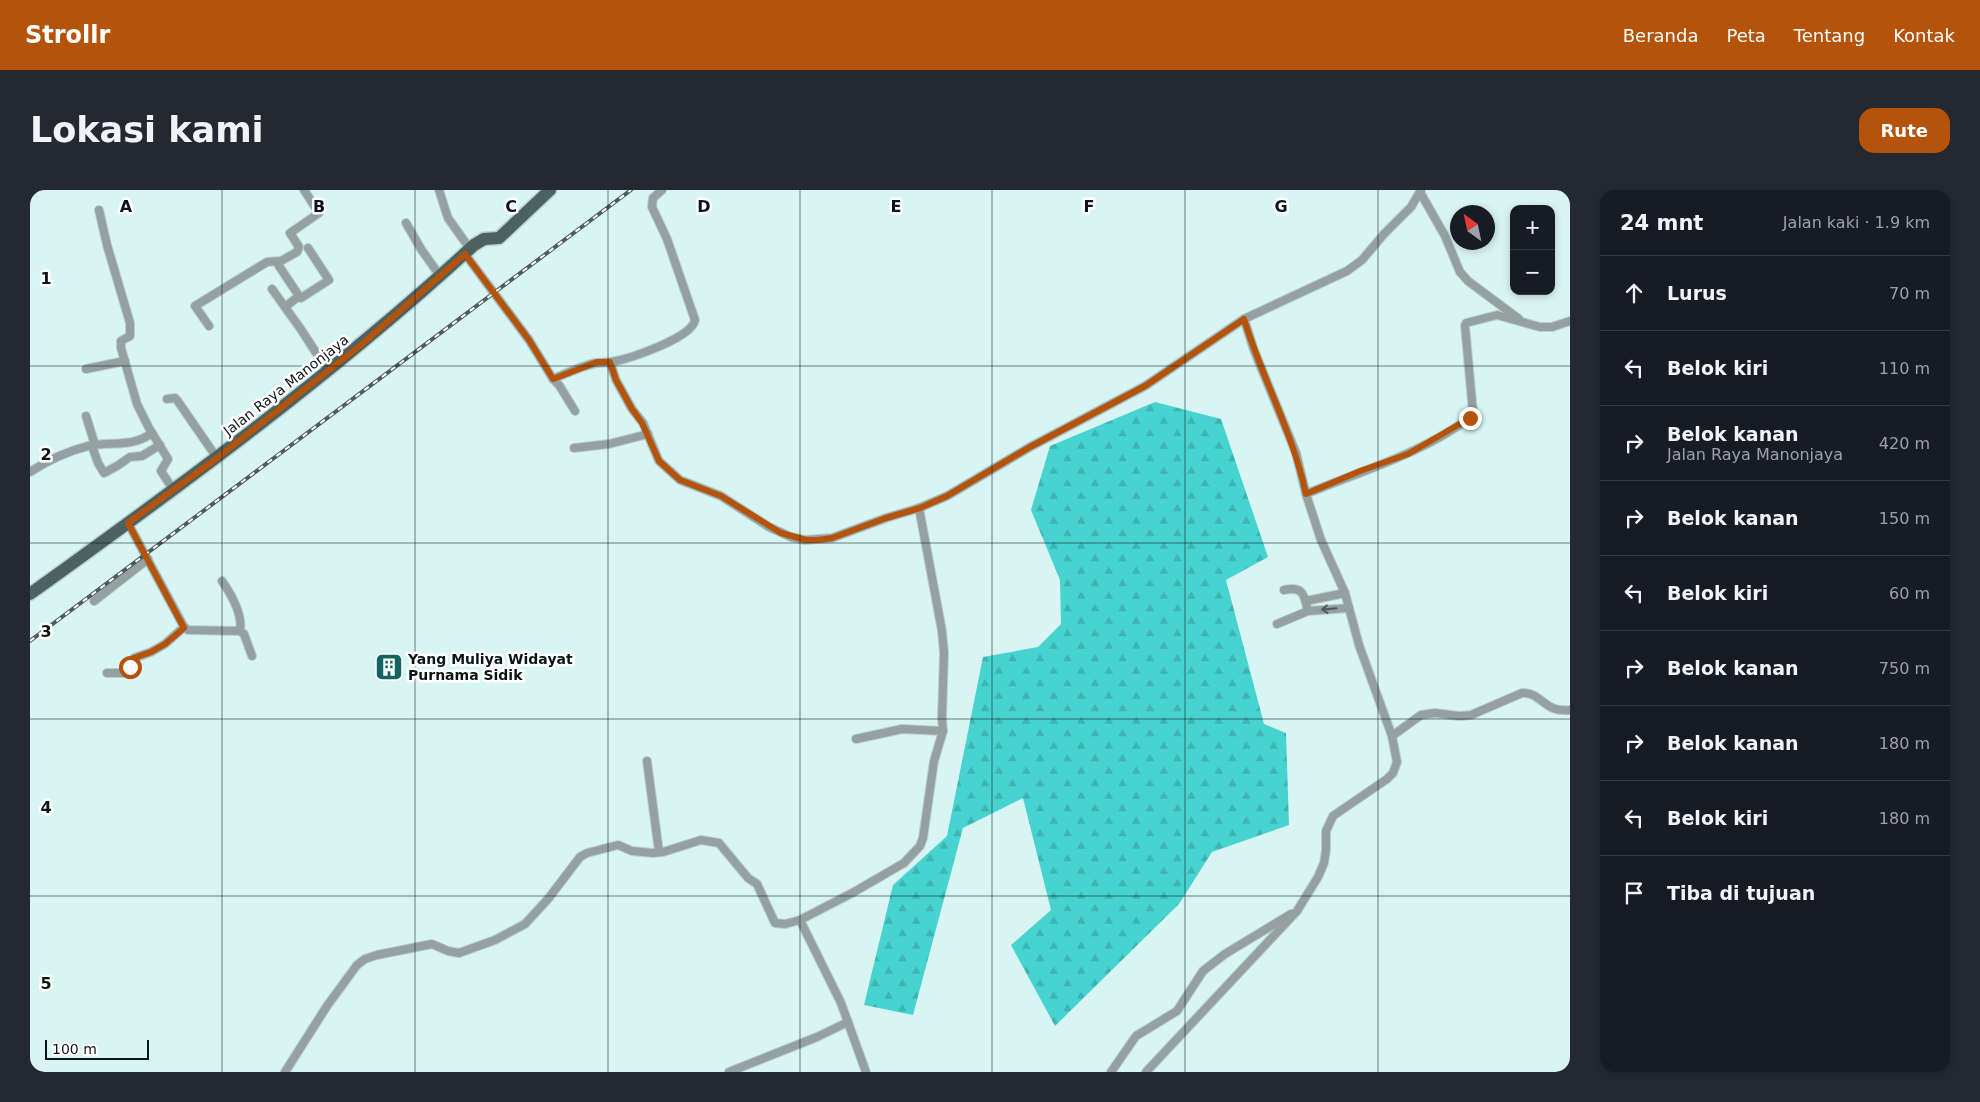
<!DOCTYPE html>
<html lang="id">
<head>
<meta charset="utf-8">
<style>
  body { margin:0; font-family:"DejaVu Sans",sans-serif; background:#242831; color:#f1f3f6 }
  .controls { position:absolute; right:15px; top:15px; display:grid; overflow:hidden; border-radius:10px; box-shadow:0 2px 8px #0003 }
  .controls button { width:45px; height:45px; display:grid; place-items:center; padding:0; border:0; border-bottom:1px solid #363941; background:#171b24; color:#f1f3f6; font:25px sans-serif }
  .compass { position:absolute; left:1420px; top:15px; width:45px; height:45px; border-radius:50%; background:#171b24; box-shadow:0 2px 8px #0003; rotate:327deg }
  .scale { position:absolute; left:15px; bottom:12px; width:104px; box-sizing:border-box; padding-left:5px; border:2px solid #0b1515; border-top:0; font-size:14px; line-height:18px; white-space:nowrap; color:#0b1515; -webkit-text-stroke:4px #fff; paint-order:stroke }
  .stop { position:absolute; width:15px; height:15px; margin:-11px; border:4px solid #b45309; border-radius:50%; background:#fff }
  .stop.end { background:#b45309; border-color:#fff; box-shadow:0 1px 5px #0008 }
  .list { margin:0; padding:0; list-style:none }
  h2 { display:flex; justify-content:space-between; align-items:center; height:65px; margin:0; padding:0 20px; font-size:21px }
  h2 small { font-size:16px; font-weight:400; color:#9ea1a6 }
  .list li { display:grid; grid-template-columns:32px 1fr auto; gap:15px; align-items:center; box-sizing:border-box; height:75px; padding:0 20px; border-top:1px solid #363941 }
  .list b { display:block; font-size:19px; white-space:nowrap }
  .list p { margin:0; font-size:16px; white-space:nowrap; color:#9ea1a6 }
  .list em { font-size:16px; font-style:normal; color:#9ea1a6 }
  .icon { flex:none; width:28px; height:28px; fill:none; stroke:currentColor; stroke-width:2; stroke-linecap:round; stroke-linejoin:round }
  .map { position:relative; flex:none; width:1540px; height:882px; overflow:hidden; border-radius:15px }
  header { display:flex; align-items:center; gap:30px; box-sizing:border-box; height:70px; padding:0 25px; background:#b45309; color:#fff }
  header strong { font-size:24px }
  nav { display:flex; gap:28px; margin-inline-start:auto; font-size:18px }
  .intro { display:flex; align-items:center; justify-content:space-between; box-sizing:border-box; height:120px; padding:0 30px }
  h1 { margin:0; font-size:35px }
  .button { padding:12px 22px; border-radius:15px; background:#b45309; color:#fff; font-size:18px; font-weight:700 }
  main { display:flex; gap:30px; padding:0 30px }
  aside { flex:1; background:#171b24; border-radius:15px; box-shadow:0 2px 8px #0003 }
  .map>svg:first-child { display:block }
  .forest { fill:url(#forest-firs) }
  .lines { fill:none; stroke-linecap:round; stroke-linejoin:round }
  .street-casing { stroke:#b8d1cf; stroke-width:10 }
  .primary-casing { stroke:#b8d1cf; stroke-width:15 }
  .street { stroke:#95a1a0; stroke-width:8 }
  .primary { stroke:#4d6160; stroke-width:12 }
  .rail-casing { stroke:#4d5d5c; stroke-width:4 }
  .rail { stroke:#fff; stroke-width:2; stroke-dasharray:5.5; stroke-linecap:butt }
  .oneway { stroke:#505b5a }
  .route { stroke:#b45309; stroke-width:6 }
  .grid { fill:none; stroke:#0b1515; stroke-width:1; stroke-opacity:0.55 }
  .labels { text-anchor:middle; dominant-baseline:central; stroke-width:5; stroke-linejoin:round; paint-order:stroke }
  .street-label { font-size:14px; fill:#0b1515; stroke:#fff }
  .poi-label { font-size:14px; font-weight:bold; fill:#0b1515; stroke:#fff; text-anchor:start }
  .grid-label { font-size:16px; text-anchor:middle; font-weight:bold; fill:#0b1515; stroke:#fff; stroke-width:5; stroke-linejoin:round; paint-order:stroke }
</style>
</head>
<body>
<header>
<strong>Strollr</strong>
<nav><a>Beranda</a><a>Peta</a><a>Tentang</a><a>Kontak</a></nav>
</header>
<div class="intro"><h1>Lokasi kami</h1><a class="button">Rute</a></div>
<main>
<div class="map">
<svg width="1540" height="882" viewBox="0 0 1540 882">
  <defs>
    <pattern id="forest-firs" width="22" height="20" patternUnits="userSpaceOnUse" patternTransform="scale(1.25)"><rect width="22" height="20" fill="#47d3d0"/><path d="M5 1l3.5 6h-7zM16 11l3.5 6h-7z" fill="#3db4b2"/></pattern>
  </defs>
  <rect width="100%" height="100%" fill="#d9f5f3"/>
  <polygon class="forest" points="1125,212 1191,229 1238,367 1196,390 1234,534 1256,543 1259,635 1182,662 1149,714 1025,836 981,755 1021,720 993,608 933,638 883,825 834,815 863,695 917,646 953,467 1008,457 1031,434 1030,390 1001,320 1020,256"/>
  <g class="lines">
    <g class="street-casing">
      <g id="street">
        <polyline points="409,0 418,28 440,59"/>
        <polyline points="1390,2 1415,46 1430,82 1438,91 1489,129"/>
        <polyline points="69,20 77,55 100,133 100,146 91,151 91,158 107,214 119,238 138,269 131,281 144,301"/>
        <polyline points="376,33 391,59 410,86"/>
        <path d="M435,64L499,150L523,189C537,183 552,176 566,173C571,172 577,173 581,172C599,169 662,148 665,130L637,49L622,17L623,8L632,0"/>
        <polyline points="249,76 269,106"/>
        <polyline points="242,99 270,138 298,181"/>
        <polyline points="255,117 269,106 271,108 299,90 278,58"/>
        <polyline points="179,136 165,116 237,72 251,71 267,62 269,57 260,43 289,23 274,0"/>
        <polyline points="580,172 586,190 602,219 613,233 629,271 650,290 691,306 739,337 761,347 775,350 802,348 856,328 889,318 917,306 1000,257 1115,196 1214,129 1317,81 1332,70 1354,44 1381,17 1391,0"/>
        <polyline points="56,179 95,171"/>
        <polyline points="523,189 529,195 545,221"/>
        <polyline points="137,209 145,208 147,210 187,268"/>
        <polyline points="56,226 65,255"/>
        <polyline points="62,256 68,273 74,283 87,276 100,267 112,266 130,255"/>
        <polyline points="544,258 579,254 618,244"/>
        <path d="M0,282C17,271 38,261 58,256C81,251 102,258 122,243"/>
        <path d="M1276,304C1331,281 1394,263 1442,226L1443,222L1435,136L1436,133L1467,125L1510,137H1522L1540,131"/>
        <polyline points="98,333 154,437 158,440 210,441 214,444 222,466"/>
        <path d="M192,391C201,404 213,424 210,441"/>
        <path d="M1254,400C1273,396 1274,404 1278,421"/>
        <polyline points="64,411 118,369"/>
        <polyline points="1276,411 1315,403"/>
        <polyline points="1247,434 1278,421 1319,418"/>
        <polyline points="77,483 97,483 104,468 121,462 135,454 154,437"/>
        <path d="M1362,546L1391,525L1405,523L1429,526L1441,525L1492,503C1512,502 1513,523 1540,520"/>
        <polyline points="826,549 872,539 913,541"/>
        <polyline points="617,571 629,662"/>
        <polyline points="770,730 811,813 836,882"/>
        <polyline points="255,882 297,816 327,775 335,769 347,765 402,754 418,761 429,763 465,750 495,734 518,709 550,667 557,663 588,655 602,661 623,663 633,662 671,650 689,653 718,688 727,694 745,733 755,734 770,730 824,702 874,673 890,656 893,648 904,571 913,541 912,528 914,463 912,441 889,318"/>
        <polyline points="699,882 787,847 818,832"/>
        <polyline points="1081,882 1106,846 1147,821 1173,781 1195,764 1261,724"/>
        <polyline points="1116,882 1267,721 1288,687 1294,673 1296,660 1296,641 1303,626 1357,589 1363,583 1367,572 1362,546 1329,455 1315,403 1291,350 1276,304 1266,263 1224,160 1214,129"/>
      </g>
    </g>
    <g class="primary-casing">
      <path id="primary" d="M0,404C153,294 305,183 444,55L454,49L469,48L520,0"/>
    </g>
    <use href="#street" class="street"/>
    <use href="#primary" class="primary"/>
    <g class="rail-casing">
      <polyline id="rail" points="0,451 601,0"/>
    </g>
    <use href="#rail" class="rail"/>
  </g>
  <defs><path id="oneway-shaft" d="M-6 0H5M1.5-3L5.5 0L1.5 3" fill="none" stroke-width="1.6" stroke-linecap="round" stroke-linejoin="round" transform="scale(1.25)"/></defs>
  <use class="oneway" href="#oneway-shaft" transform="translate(1299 419) rotate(175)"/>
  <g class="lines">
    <path class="route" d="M100,477L104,468L121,462L135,454L154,438L98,333L187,268L331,155L435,64L499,150L523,189L567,172H580L586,190L602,219L612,233L629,271L650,290L691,306L751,343L776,350H788L802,348L856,328L890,318L917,306L1000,257L1115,196L1214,129C1232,188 1263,243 1276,304L1330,281L1378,264L1440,228"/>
  </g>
  <path class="grid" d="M192,0V882M385,0V882M578,0V882M770,0V882M962,0V882M1155,0V882M1348,0V882M0,176H1540M0,353H1540M0,529H1540M0,706H1540"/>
  <defs>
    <g id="building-square" transform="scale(1.4375)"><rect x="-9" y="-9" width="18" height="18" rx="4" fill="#136361" stroke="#fff"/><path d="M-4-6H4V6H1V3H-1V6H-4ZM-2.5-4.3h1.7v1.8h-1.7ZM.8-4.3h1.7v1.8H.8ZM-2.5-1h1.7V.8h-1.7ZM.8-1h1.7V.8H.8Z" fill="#fff"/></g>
  </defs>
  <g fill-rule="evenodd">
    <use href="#building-square" x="359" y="477"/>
  </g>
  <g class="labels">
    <g class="street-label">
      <text transform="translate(256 195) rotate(-38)">Jalan Raya Manonjaya</text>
    </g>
    <g class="poi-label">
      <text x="378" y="469">Yang Muliya Widayat<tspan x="378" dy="16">Purnama Sidik</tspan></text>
    </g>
  </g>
  <g class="grid-label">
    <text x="96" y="22">A</text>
    <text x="289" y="22">B</text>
    <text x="481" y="22">C</text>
    <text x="674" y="22">D</text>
    <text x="866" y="22">E</text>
    <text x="1059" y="22">F</text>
    <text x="1251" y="22">G</text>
    <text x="16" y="94">1</text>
    <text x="16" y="270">2</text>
    <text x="16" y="447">3</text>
    <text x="16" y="623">4</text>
    <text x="16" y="799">5</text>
  </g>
</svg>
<div class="controls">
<button>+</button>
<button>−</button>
</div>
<svg class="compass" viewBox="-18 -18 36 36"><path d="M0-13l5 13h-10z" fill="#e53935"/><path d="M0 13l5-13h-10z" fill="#9ea1a6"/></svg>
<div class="scale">100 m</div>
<div class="stop" style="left:100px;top:477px"></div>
<div class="stop end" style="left:1440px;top:228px"></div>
</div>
<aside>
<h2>24 mnt<small>Jalan kaki · 1.9 km</small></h2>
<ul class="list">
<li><svg class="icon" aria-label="ahead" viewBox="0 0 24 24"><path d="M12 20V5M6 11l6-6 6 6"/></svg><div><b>Lurus</b></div><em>70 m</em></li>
<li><svg class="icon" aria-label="left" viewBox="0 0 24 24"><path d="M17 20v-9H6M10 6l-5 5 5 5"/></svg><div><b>Belok kiri</b></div><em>110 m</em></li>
<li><svg class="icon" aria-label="right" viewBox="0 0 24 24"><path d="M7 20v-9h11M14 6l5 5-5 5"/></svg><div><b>Belok kanan</b><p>Jalan Raya Manonjaya</p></div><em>420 m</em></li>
<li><svg class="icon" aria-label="right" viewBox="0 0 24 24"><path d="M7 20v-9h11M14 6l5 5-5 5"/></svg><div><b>Belok kanan</b></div><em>150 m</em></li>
<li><svg class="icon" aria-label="left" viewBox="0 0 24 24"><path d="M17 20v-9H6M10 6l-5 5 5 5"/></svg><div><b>Belok kiri</b></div><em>60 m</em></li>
<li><svg class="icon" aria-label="right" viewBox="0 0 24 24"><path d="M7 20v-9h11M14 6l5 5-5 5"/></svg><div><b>Belok kanan</b></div><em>750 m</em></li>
<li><svg class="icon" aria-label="right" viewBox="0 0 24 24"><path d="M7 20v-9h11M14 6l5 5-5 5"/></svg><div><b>Belok kanan</b></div><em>180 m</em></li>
<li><svg class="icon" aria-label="left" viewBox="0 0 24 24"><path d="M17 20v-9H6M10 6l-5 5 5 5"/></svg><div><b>Belok kiri</b></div><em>180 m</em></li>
<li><svg class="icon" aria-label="arrive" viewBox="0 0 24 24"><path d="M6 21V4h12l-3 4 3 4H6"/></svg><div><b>Tiba di tujuan</b></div></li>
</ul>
</aside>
</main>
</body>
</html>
